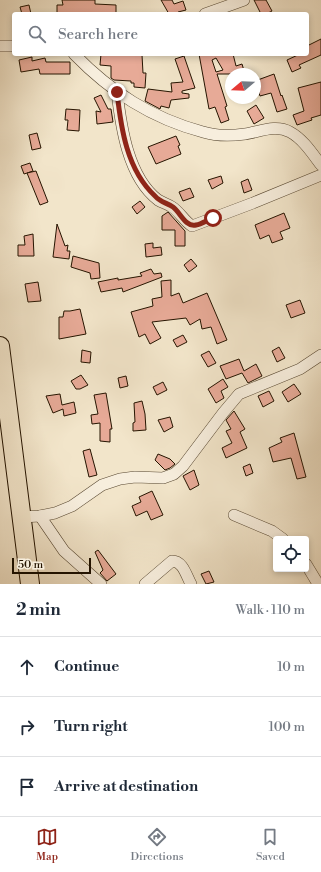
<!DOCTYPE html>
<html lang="en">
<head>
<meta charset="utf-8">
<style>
  body { margin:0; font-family:"Libre Bodoni",serif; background:#f2f2f3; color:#1f2937 }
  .controls { position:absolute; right:12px; bottom:12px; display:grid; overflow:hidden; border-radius:4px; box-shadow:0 2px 6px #0003 }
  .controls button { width:36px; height:36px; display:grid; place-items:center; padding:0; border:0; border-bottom:1px solid #e0e1e3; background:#fff; color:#1f2937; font:20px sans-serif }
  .compass { position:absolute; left:225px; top:68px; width:36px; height:36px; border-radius:50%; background:#fff; box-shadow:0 2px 6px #0003; rotate:251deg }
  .scale { position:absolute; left:12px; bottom:10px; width:79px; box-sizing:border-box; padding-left:4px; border:2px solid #251400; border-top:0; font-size:11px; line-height:14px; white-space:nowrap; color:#251400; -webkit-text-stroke:3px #f7eedd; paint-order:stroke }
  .stop { position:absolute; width:12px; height:12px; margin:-9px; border:3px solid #8f2418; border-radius:50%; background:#fff }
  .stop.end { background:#8f2418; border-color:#fff; box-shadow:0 1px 4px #0008 }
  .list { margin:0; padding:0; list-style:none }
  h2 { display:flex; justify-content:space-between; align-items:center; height:52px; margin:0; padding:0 16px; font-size:17px }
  h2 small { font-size:13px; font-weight:400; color:#747a83 }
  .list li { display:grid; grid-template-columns:26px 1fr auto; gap:12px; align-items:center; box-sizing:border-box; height:60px; padding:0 16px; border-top:1px solid #e0e1e3 }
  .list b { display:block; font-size:15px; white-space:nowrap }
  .list em { font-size:13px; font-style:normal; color:#747a83 }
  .icon { flex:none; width:22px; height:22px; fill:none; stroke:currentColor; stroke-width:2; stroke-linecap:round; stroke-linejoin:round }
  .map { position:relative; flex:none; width:321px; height:584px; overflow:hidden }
  .search { position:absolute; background:#fff; box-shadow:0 2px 6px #0003; left:12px; right:12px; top:12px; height:44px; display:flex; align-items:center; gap:10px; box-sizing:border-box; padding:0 14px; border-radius:4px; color:#747a83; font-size:15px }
  .sheet { height:232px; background:#fff }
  nav { display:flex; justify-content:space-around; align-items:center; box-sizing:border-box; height:56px; border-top:1px solid #e0e1e3; background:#fff; font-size:11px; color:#747a83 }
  nav a { display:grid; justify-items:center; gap:2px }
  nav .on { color:#8f2418 }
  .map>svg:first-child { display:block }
  .building { fill:#e7aa97; stroke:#251400; fill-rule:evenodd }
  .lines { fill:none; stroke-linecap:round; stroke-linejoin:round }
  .minor-casing { stroke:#584832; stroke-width:12 }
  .primary-casing { stroke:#251400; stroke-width:20 }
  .minor { stroke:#f7eedd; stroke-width:11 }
  .primary { stroke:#f2e5ca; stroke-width:18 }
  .route { stroke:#8f2418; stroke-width:5 }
</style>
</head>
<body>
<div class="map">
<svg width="321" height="584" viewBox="0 0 321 584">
  <rect width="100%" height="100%" fill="#f2e5ca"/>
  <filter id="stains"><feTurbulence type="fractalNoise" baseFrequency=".005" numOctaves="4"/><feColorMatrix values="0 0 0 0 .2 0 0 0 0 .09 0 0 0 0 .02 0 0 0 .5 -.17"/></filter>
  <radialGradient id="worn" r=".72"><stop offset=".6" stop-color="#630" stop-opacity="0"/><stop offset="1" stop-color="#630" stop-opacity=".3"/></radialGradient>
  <g class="building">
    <polygon points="62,0 95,0 95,4 116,5 116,14 57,14 57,5 63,5"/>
    <polygon points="161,0 172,0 174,4 183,1 186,10 178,12 179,14 169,14"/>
    <polygon points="254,0 266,0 272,11 266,14 261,14"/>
    <polygon points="29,5 31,14 22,14 20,7"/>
    <polygon points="321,39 321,55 299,65 301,68 292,72 287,60 300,54 307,54 307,46"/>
    <polygon points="101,54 142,55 143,73 146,73 145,88 134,87 134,83 131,83 131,81 114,80 111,78 111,66 100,65"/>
    <path d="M199,54H233L236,66L242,64L245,74H217L227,106L225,107L229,120L221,123L215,107L209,109ZM216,58L223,70L216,72L212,60Z"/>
    <polygon points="184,56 195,88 182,91 182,93 189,94 189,98 171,100 169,108 161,106 160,109 145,101 148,89 172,92 171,83 183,82 175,59"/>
    <polygon points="32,57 32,61 45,58 46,62 70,62 70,74 40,74 39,69 21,72 19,60"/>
    <polygon points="274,74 281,96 282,95 287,109 277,112 271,93 260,96 255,81"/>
    <polygon points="321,82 321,115 311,118 312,120 297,125 293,115 304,111 298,88"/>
    <polygon points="101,95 108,109 111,109 113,122 97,124 96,111 101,112 94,98"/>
    <polygon points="256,105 264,118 254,124 247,111"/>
    <polygon points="66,109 80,110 79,131 67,130 68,120 65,120"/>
    <polygon points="37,133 41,148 32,150 29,135"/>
    <polygon points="176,136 180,145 178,146 181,154 156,164 148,147"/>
    <polygon points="30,163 33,171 24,174 21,166"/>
    <polygon points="36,171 48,202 40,205 27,173"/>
    <polygon points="221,176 223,183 212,189 208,180"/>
    <polygon points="248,179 252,190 244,193 241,182"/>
    <polygon points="190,188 194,197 183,201 179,192"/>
    <polygon points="140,201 145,207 137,214 132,207"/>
    <polygon points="168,212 185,231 185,246 175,246 175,230 162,230 162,216"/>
    <polygon points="284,213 290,228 280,232 283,239 272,243 269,235 260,239 255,225"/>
    <polygon points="57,224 65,246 68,245 67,251 70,251 69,259 53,257"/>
    <polygon points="33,234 34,256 18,256 18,245 25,245 24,236"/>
    <polygon points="153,243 153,248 161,247 162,255 146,257 145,244"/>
    <polygon points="73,256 99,263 100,278 91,279 90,273 71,267"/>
    <polygon points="191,259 197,266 189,272 184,265"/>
    <polygon points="151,269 154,274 161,273 162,277 123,292 122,288 101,292 98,282 118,278 118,280 142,276 140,273"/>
    <polygon points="171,280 171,296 179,293 183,303 207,293 227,340 217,344 211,327 202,329 200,319 190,325 186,318 152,322 161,338 150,344 145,334 139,337 131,312 153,306 152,299 162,297 161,281"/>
    <polygon points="38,282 41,301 28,302 25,284"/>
    <polygon points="300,300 305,313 291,318 286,305"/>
    <polygon points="80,309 86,334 59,339 59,317 63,317 64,311 70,311"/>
    <polygon points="183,335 187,342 177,347 173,340"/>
    <polygon points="279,347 285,358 277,362 272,351"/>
    <polygon points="82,350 91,352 90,363 81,362"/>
    <polygon points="209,351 216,363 208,367 201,355"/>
    <polygon points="239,359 244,371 256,364 262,376 248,383 242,373 226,379 220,366"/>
    <polygon points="81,375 88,385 80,389 76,389 71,381"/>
    <polygon points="126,376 128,386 120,388 118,378"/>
    <polygon points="223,379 228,387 221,391 224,398 216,403 208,389"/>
    <polygon points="163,382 167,390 157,395 153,387"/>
    <polygon points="294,384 301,394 288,402 282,392"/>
    <polygon points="269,391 274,401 263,407 258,396"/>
    <polygon points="106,393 112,429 110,429 110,442 100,441 100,423 92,424 91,415 98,414 94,395"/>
    <polygon points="60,394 62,405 74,402 76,413 64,416 63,409 53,413 46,396"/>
    <polygon points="142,401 145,414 146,430 133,431 133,423 135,422 134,403"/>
    <polygon points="234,411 245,429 240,432 247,448 226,458 222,448 232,443 226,431 231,429 226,420"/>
    <polygon points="170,417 173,427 164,432 158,420"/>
    <polygon points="294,433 306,477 297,479 291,458 273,462 269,448 282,442 280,438"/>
    <polygon points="90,449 97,475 89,477 83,451"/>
    <polygon points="158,454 170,459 175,464 170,468 165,470 155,460"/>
    <polygon points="250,464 253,473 246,476 243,467"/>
    <polygon points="194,470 199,485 190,490 183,476"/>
    <polygon points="152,491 163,515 151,520 147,511 136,516 132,506 141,502 139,497"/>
    <polygon points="98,550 116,574 107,581 100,573 103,570 95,552"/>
    <polygon points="209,571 214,582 206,584 201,574"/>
  </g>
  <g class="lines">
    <g class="minor-casing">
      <g id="minor">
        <polyline points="205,14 244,0"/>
        <polyline points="0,46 14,46"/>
        <path d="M74,54C111,92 151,118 203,132C216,136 231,136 245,134C259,132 276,124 290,132C303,139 312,153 321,165"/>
        <path d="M117,92C121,127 128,177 158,200C163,203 168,204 172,207C180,212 184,221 192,226L253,203L321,175"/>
        <polyline points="234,515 272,531 283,539"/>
        <polyline points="40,516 64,551 101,584"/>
        <polyline points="21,517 40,516 55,513 72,506 102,485 120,479 135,477 163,478 174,474 183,466 223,413 239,394 300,369 321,355"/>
        <polyline points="306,564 318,584"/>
        <path d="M145,584L172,561C183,561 186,575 191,584"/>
      </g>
    </g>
    <g class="primary-casing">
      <polyline id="primary" points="0,346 30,584"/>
    </g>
    <use href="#minor" class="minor"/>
    <use href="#primary" class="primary"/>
  </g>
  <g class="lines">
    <path class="route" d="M117,92C121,129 127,170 155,196C160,202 167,203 173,207C180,212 186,228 196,225C202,224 207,220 213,218"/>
  </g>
  <rect width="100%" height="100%" filter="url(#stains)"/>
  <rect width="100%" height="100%" fill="url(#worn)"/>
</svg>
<div class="controls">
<button><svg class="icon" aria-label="locate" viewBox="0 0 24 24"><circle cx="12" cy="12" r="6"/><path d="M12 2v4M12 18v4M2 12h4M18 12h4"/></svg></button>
</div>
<svg class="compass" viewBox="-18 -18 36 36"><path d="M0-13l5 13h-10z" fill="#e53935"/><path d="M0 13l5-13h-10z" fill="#747a83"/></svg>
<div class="scale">50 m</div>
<div class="stop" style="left:213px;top:218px"></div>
<div class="stop end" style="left:117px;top:92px"></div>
<div class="search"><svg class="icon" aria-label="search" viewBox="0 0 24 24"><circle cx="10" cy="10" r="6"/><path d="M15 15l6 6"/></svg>Search here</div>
</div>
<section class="sheet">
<h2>2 min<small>Walk · 110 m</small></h2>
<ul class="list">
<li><svg class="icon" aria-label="ahead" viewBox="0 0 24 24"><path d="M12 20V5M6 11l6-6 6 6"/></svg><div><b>Continue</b></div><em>10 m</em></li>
<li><svg class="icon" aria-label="right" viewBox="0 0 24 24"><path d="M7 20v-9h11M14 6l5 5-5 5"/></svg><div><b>Turn right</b></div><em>100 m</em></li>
<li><svg class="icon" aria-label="arrive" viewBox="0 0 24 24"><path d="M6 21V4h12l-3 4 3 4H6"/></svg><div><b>Arrive at destination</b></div></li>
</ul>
</section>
<nav>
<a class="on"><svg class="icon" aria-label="map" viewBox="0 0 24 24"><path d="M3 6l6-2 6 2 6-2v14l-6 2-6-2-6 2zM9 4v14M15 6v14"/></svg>Map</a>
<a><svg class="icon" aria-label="directions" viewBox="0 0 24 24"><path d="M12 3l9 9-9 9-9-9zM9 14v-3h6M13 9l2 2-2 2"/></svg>Directions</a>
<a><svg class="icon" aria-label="saved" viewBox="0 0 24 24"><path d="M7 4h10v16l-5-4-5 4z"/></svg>Saved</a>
</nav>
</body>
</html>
